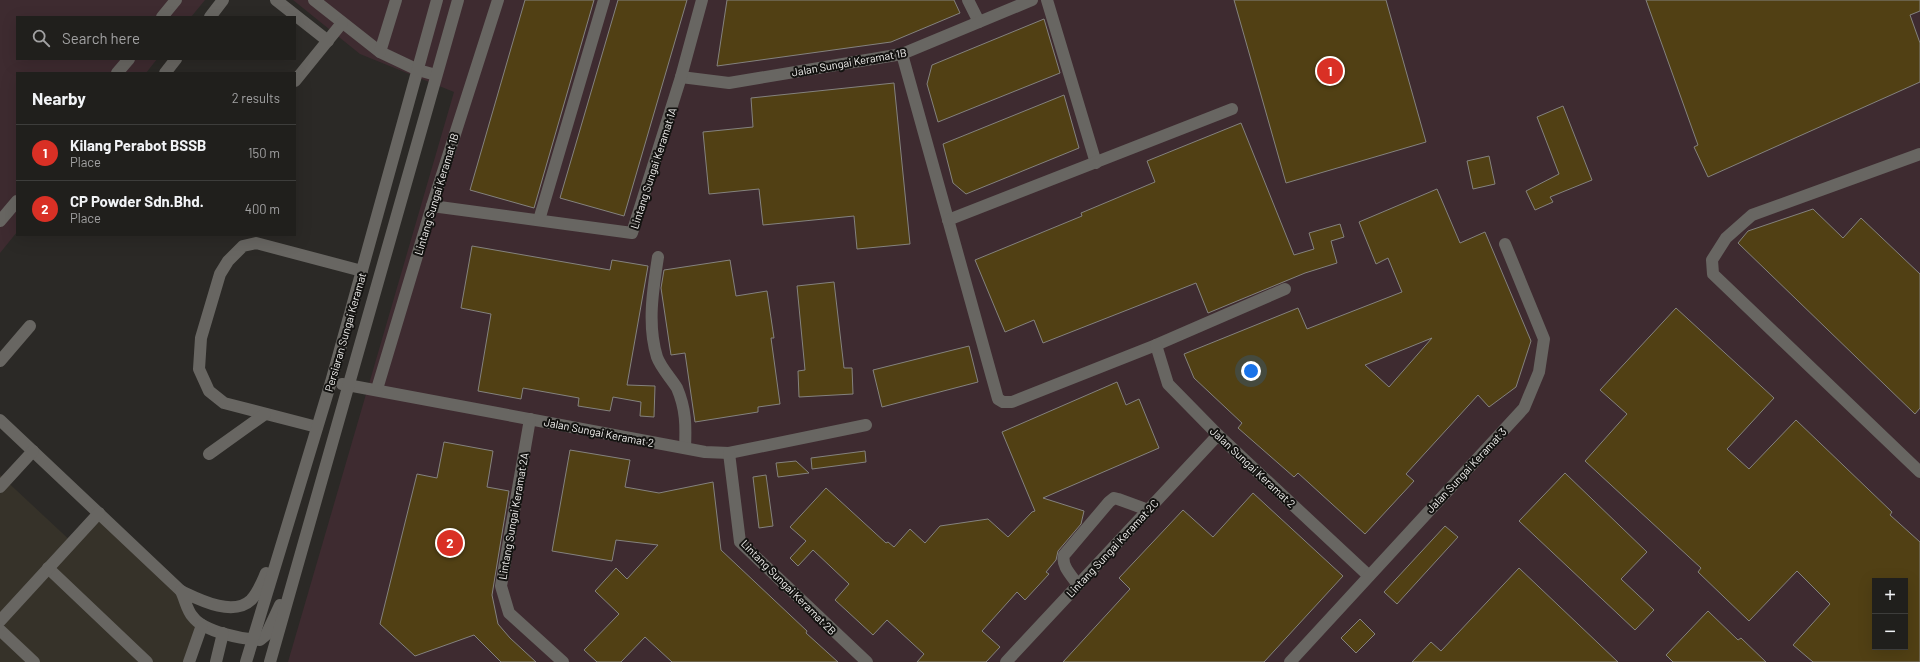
<!DOCTYPE html>
<html lang="en">
<head>
<meta charset="utf-8">
<style>
  body { margin:0; font-family:Barlow,sans-serif; background:#282725; color:#f1f3f6 }
  .controls { position:absolute; right:12px; bottom:12px; display:grid; overflow:hidden; border-radius:0px; box-shadow:0 4px 16px #0002 }
  .controls button { width:36px; height:36px; display:grid; place-items:center; padding:0; border:0; border-bottom:1px solid #3d3d3b; background:#201f1c; color:#f1f3f6; font:20px sans-serif }
  .you { position:absolute; left:1251px; top:371px; width:14px; height:14px; margin:-10px; border:3px solid #fff; border-radius:50%; background:#1a73e8; box-shadow:0 0 0 6px #1a73e833 }
  .badge { display:grid; place-items:center; width:26px; height:26px; border-radius:50%; background:#d93025; color:#fff; font-size:13px; font-weight:700 }
  .pin { position:absolute; translate:-50% -50%; border:2px solid #fff; box-shadow:0 1px 4px #0006 }
  .list { margin:0; padding:0; list-style:none }
  h2 { display:flex; justify-content:space-between; align-items:center; height:52px; margin:0; padding:0 16px; font-size:17px }
  h2 small { font-size:13px; font-weight:400; color:#a2a2a3 }
  .list li { display:grid; grid-template-columns:26px 1fr auto; gap:12px; align-items:center; box-sizing:border-box; height:56px; padding:0 16px; border-top:1px solid #3d3d3b }
  .list b { display:block; font-size:15px; white-space:nowrap }
  .list p { margin:0; font-size:13px; white-space:nowrap; color:#a2a2a3 }
  .list em { font-size:13px; font-style:normal; color:#a2a2a3 }
  .icon { flex:none; width:22px; height:22px; fill:none; stroke:currentColor; stroke-width:2; stroke-linecap:round; stroke-linejoin:round }
  .map { position:relative; flex:none; width:1920px; height:662px; overflow:hidden }
  .search { position:absolute; background:#201f1c; box-shadow:0 4px 16px #0002; left:16px; top:16px; width:280px; height:44px; display:flex; align-items:center; gap:10px; box-sizing:border-box; padding:0 14px; border-radius:0px; color:#a2a2a3; font-size:15px }
  .panel { position:absolute; background:#201f1c; box-shadow:0 4px 16px #0002; left:16px; top:72px; width:280px; height:164px; border-radius:0px }
  .map>svg:first-child { display:block }
  .built { fill:#363229 }
  .industrial { fill:#3e2b30; fill-rule:evenodd }
  .building { fill:#514014; stroke:#84827e; fill-rule:evenodd }
  .lines { fill:none; stroke-linecap:round; stroke-linejoin:round }
  .minor { stroke:#686662; stroke-width:12 }
  .labels { text-anchor:middle; dominant-baseline:central; stroke-width:4; stroke-linejoin:round; paint-order:stroke }
  .street-label { font-size:11px; fill:#f2f1ef; stroke:#131210 }
</style>
</head>
<body>
<div class="map">
<svg width="1920" height="662" viewBox="0 0 1920 662">
  <rect width="100%" height="100%" fill="#2b2926"/>
  <polygon class="built" points="0,475 75,545 99,519 177,594 198,626 185,662 0,662"/>
  <g class="industrial">
    <polygon points="0,0 205,0 191,17 17,17 17,59 157,59 146,73 17,73 17,232 0,253"/>
    <path d="M293,0H1920V662H288L454,92L360,54ZM1875,581H1905V647H1875Z"/>
  </g>
  <g class="building">
    <polygon points="525,0 594,0 534,208 470,190"/>
    <polygon points="618,0 687,0 624,216 560,198"/>
    <polygon points="727,0 954,0 960,13 891,42 717,66"/>
    <polygon points="1234,0 1386,0 1426,142 1286,183"/>
    <polygon points="1646,0 1920,0 1920,11 1910,15 1920,43 1920,82 1708,177 1694,147 1698,145"/>
    <polygon points="1044,19 1060,73 938,122 927,84 932,65"/>
    <polygon points="894,83 910,244 857,249 854,216 763,225 759,189 709,194 703,132 753,127 751,98"/>
    <polygon points="1064,95 1079,148 966,194 953,183 943,144"/>
    <polygon points="1563,106 1592,180 1550,197 1553,202 1535,210 1526,191 1559,174 1537,117"/>
    <polygon points="1241,123 1294,255 1314,249 1309,233 1340,224 1344,237 1331,241 1337,263 1305,273 1208,313 1196,283 1043,343 1034,320 1005,332 975,260 1082,216 1081,213 1155,182 1147,161"/>
    <polygon points="1489,156 1495,184 1473,189 1467,161"/>
    <path d="M1437,189L1460,243L1485,232L1531,341L1516,387L1489,407L1478,395L1406,474L1414,481L1365,534L1298,473L1294,477L1238,428L1242,423L1194,378L1184,354L1298,308L1307,329L1402,292L1388,258L1376,264L1359,222ZM1432,338L1389,387L1365,365Z"/>
    <polygon points="1813,209 1843,238 1861,218 1920,274 1920,408 1915,414 1738,243 1748,231"/>
    <polygon points="472,246 610,270 612,260 648,266 627,385 655,386 654,417 640,416 641,402 613,397 610,411 578,406 579,398 523,388 521,399 478,391 491,314 461,308"/>
    <polygon points="730,260 736,296 767,291 774,338 771,338 780,404 758,407 758,412 695,422 685,353 671,355 661,288 664,270"/>
    <polygon points="834,282 844,368 852,368 853,394 799,397 798,371 805,370 797,286"/>
    <path d="M1676,308L1774,398L1727,449L1749,469L1796,420L1892,512L1890,515L1920,542V662H1813L1793,645L1830,604L1797,571L1749,621L1698,572L1701,568L1585,461L1627,414L1600,390ZM1875,581H1905V647H1875Z"/>
    <polygon points="969,346 978,382 882,407 873,370"/>
    <polygon points="1117,382 1126,405 1139,399 1159,448 1043,498 1084,511 1081,524 1058,551 1056,560 1046,572 1049,574 1025,600 1017,592 982,631 1000,647 986,662 917,662 924,654 887,620 873,635 835,600 849,584 813,550 798,566 790,558 806,541 790,527 826,488 886,543 888,542 894,547 910,529 925,543 940,526 988,519 1008,537 1032,512 1035,511 1002,432"/>
    <polygon points="444,442 493,451 487,487 509,491 492,595 498,624 510,638 536,662 501,662 474,635 415,656 380,624 417,474 437,478"/>
    <polygon points="570,450 630,460 625,487 659,493 713,482 721,550 807,631 806,633 838,662 672,662 645,637 621,662 597,662 584,650 619,614 595,591 616,568 627,579 658,545 616,540 612,561 552,551"/>
    <polygon points="865,451 866,462 812,469 811,458"/>
    <polygon points="796,461 809,473 778,477 776,463"/>
    <polygon points="1565,473 1647,552 1621,579 1654,610 1635,630 1519,521"/>
    <polygon points="766,475 773,526 759,528 753,477"/>
    <polygon points="1253,493 1343,576 1264,662 1063,662 1130,589 1119,578 1183,510 1213,537"/>
    <polygon points="1445,526 1458,537 1397,604 1384,592"/>
    <polygon points="1519,568 1618,662 1412,662 1431,642 1441,651"/>
    <polygon points="1708,611 1738,640 1741,638 1766,662 1673,662 1666,655"/>
    <polygon points="1360,619 1375,634 1356,653 1341,638"/>
  </g>
  <g class="lines">
    <g class="minor">
      <polyline points="276,0 328,41"/>
      <polyline points="314,0 380,52 418,70 436,75"/>
      <polyline points="968,0 979,22"/>
      <polyline points="1047,0 1096,163"/>
      <polyline points="162,17 176,0"/>
      <polyline points="210,17 223,0"/>
      <polyline points="380,52 396,0"/>
      <polyline points="902,54 998,399 1003,402 1012,402 1156,345 1285,289"/>
      <polyline points="117,73 129,59"/>
      <polyline points="165,73 176,59"/>
      <polyline points="681,77 729,83 902,54 1032,0"/>
      <polyline points="295,81 342,23"/>
      <polyline points="1920,154 1752,215 1726,238 1712,260 1713,274 1920,472"/>
      <polyline points="432,206 632,233 681,77 702,0"/>
      <polyline points="539,220 604,0"/>
      <polyline points="948,220 1232,109"/>
      <polyline points="0,221 17,201"/>
      <path d="M658,257C653,289 647,325 657,357C661,368 671,378 677,388C686,409 686,426 685,448"/>
      <polyline points="1156,345 1168,384 1218,435 1369,576"/>
      <polyline points="0,361 30,326"/>
      <polyline points="342,384 705,452 729,453 866,425"/>
      <polyline points="377,389 432,206 498,0"/>
      <polyline points="530,419 501,586 509,613 563,662"/>
      <polyline points="0,420 181,591"/>
      <polyline points="317,427 224,403 209,391 199,369 201,338 220,274 228,261 243,246 256,243 362,271"/>
      <polyline points="729,453 740,542 867,662"/>
      <polyline points="209,454 265,414"/>
      <polyline points="0,487 33,451"/>
      <polyline points="48,568 147,662"/>
      <path d="M266,573C262,582 258,593 251,600C233,617 200,600 181,591C185,599 187,611 193,617C204,632 242,639 260,640L266,635L280,605"/>
      <path d="M1078,585C1072,576 1061,566 1064,555L1109,502L1114,498L1118,499L1148,510"/>
      <polyline points="0,621 99,513"/>
      <polyline points="0,630 34,662"/>
      <polyline points="189,662 202,625"/>
      <polyline points="216,662 223,633"/>
      <polyline points="246,662 331,382 437,0"/>
      <polyline points="270,662 458,0"/>
      <polyline points="1006,662 1218,435"/>
      <polyline points="1290,662 1524,408 1539,372 1544,339 1505,244"/>
    </g>
  </g>
  <g class="labels">
    <g class="street-label">
      <text transform="translate(849 62) rotate(-10)">Jalan Sungai Keramat 1B</text>
      <text transform="translate(653 168) rotate(-72)">Lintang Sungai Keramat 1A</text>
      <text transform="translate(436 194) rotate(-73)">Lintang Sungai Keramat 1B</text>
      <text transform="translate(345 332) rotate(-74)">Persiaran Sungai Keramat</text>
      <text transform="translate(599 432) rotate(11)">Jalan Sungai Keramat 2</text>
      <text transform="translate(1253 467) rotate(43)">Jalan Sungai Keramat 2</text>
      <text transform="translate(1466 470) rotate(-47)">Jalan Sungai Keramat 3</text>
      <text transform="translate(513 516) rotate(-80)">Lintang Sungai Keramat 2A</text>
      <text transform="translate(1112 548) rotate(-47)">Lintang Sungai Keramat 2C</text>
      <text transform="translate(789 587) rotate(45)">Lintang Sungai Keramat 2B</text>
    </g>
  </g>
</svg>
<div class="controls">
<button>+</button>
<button>−</button>
</div>
<div class="you"></div>
<div class="pin badge" style="left:1330px;top:71px">1</div>
<div class="pin badge" style="left:450px;top:543px">2</div>
<div class="search"><svg class="icon" aria-label="search" viewBox="0 0 24 24"><circle cx="10" cy="10" r="6"/><path d="M15 15l6 6"/></svg>Search here</div>
<section class="panel">
<h2>Nearby<small>2 results</small></h2>
<ul class="list">
<li><span class="badge">1</span><div><b>Kilang Perabot BSSB</b><p>Place</p></div><em>150 m</em></li>
<li><span class="badge">2</span><div><b>CP Powder Sdn.Bhd.</b><p>Place</p></div><em>400 m</em></li>
</ul>
</section>
</div>
</body>
</html>
